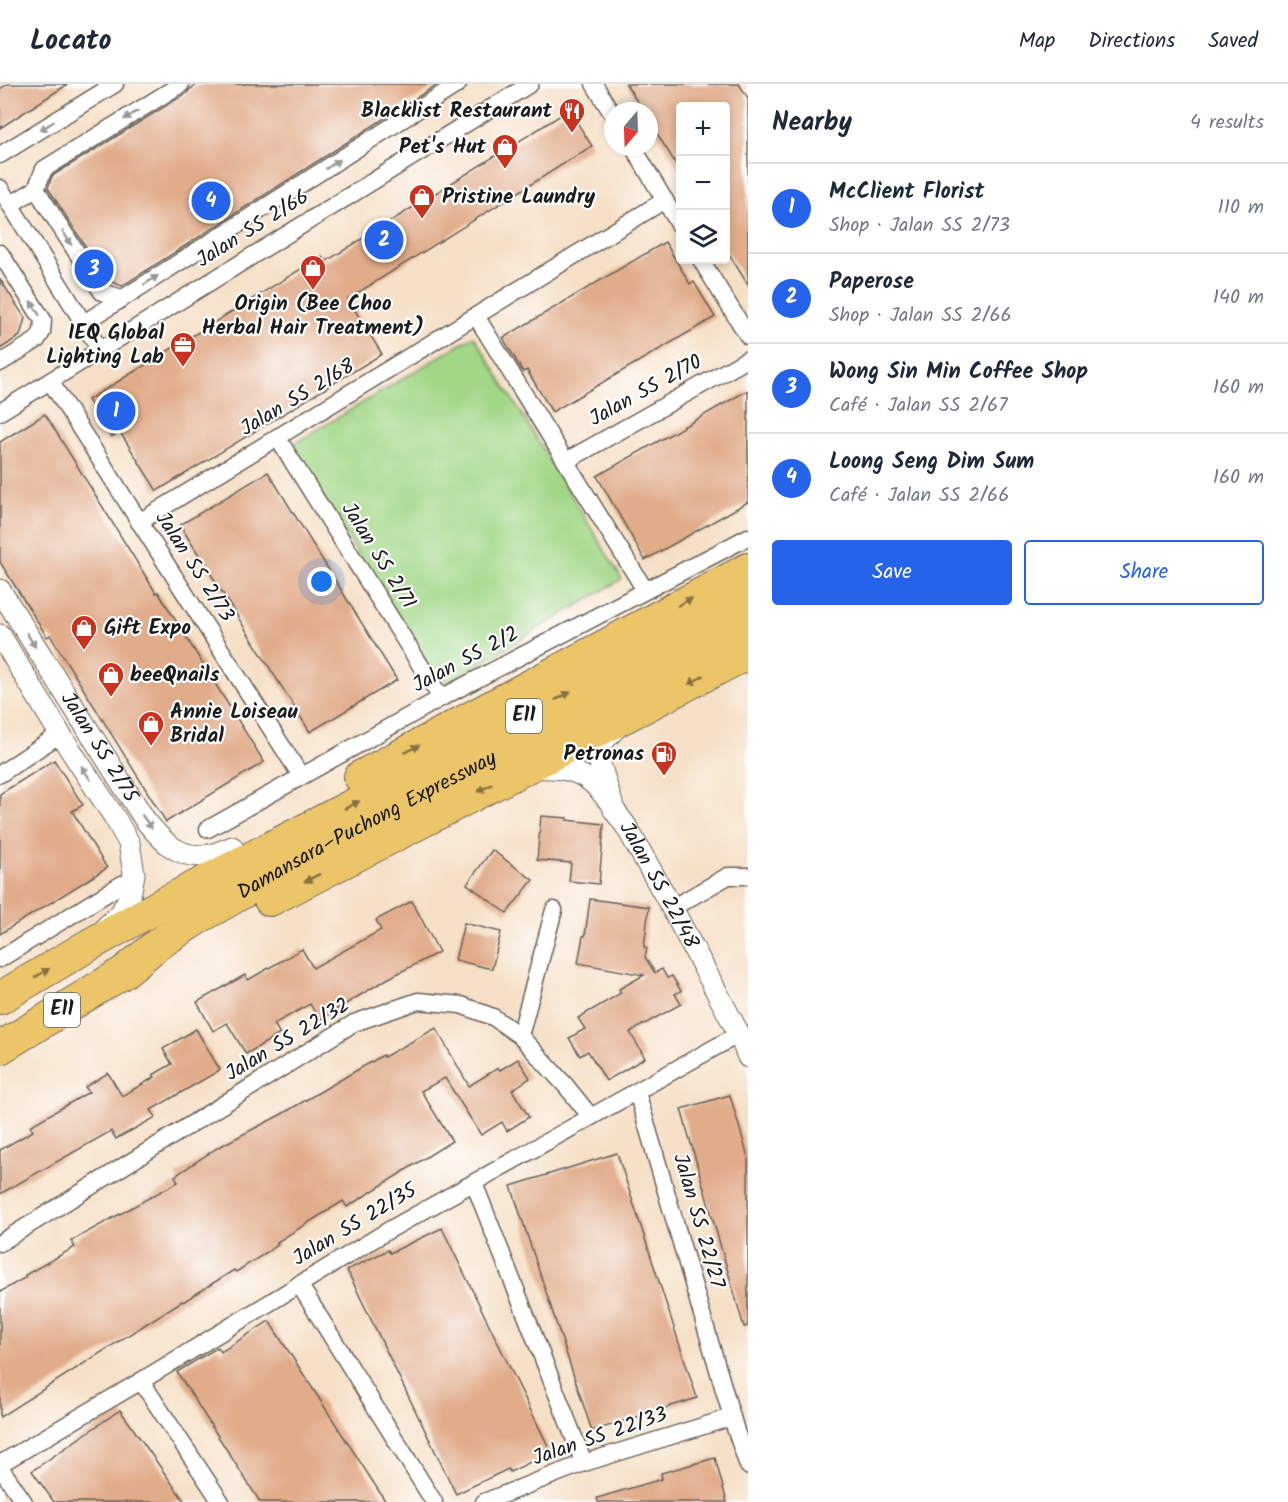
<!DOCTYPE html>
<html lang="en">
<head>
<meta charset="utf-8">
<style>
  body { margin:0; font-family:Kalam,sans-serif; background:#f6f6f7; color:#1f2937 }
  .controls { position:absolute; right:18px; top:18px; display:grid; overflow:hidden; border-radius:6px; box-shadow:0 3px 9px #0003 }
  .controls button { width:54px; height:54px; display:grid; place-items:center; padding:0; border:0; border-bottom:2px solid #e0e1e3; background:#fff; color:#1f2937; font:30px sans-serif }
  .compass { position:absolute; left:604px; top:18px; width:54px; height:54px; border-radius:50%; background:#fff; box-shadow:0 3px 9px #0003; rotate:199deg }
  .you { position:absolute; left:322px; top:498px; width:21px; height:21px; margin:-15px; border:4px solid #fff; border-radius:50%; background:#1a73e8; box-shadow:0 0 0 9px #1a73e833 }
  .badge { display:grid; place-items:center; width:39px; height:39px; border-radius:50%; background:#2563eb; color:#fff; font-size:20px; font-weight:700 }
  .pin { position:absolute; translate:-50% -50%; border:3px solid #fff; box-shadow:0 2px 6px #0006 }
  .list { margin:0; padding:0; list-style:none }
  h2 { display:flex; justify-content:space-between; align-items:center; height:78px; margin:0; padding:0 24px; font-size:26px }
  h2 small { font-size:20px; font-weight:400; color:#747a83 }
  .list li { display:grid; grid-template-columns:39px 1fr auto; gap:18px; align-items:center; box-sizing:border-box; height:90px; padding:0 24px; border-top:2px solid #e0e1e3 }
  .list b { display:block; font-size:22px; white-space:nowrap }
  .list p { margin:0; font-size:20px; white-space:nowrap; color:#747a83 }
  .list em { font-size:20px; font-style:normal; color:#747a83 }
  .actions { display:flex; gap:12px; padding:18px 24px }
  .actions a { flex:1; padding:14px 0; border:2px solid #2563eb; border-radius:6px; text-align:center; font-size:21px; color:#2563eb }
  .actions .main { background:#2563eb; color:#fff }
  .icon { flex:none; width:33px; height:33px; fill:none; stroke:currentColor; stroke-width:2; stroke-linecap:round; stroke-linejoin:round }
  .map { position:relative; flex:none; width:748px; height:1418px; overflow:hidden }
  header { display:flex; align-items:center; gap:36px; box-sizing:border-box; height:84px; padding:0 30px; background:#fff; border-bottom:2px solid #e0e1e3 }
  header strong { font-size:28px }
  nav { display:flex; gap:33px; margin-inline-start:auto; font-size:21px }
  main { display:flex }
  aside { flex:1; background:#fff }
  .map>svg:first-child { display:block }
  .green { fill:#a2d787; stroke:#5f7a52; stroke-width:1.5 }
  .building { fill:#e1ac8a }
  .lines { fill:none; stroke-linecap:round; stroke-linejoin:round }
  .minor-casing { stroke:#686158; stroke-width:19 }
  .tertiary-casing { stroke:#686158; stroke-width:23 }
  .motorway-casing { stroke:#686158; stroke-width:34 }
  .minor { stroke:#fff; stroke-width:16 }
  .tertiary { stroke:#fff; stroke-width:21 }
  .motorway { stroke:#edc569; stroke-width:32 }
  .oneway { fill:#999 }
  .oneway2 { fill:#847042 }
  .labels { text-anchor:middle; dominant-baseline:central; stroke-width:4.5; stroke-linejoin:round; paint-order:stroke }
  .shield { fill:#fff; stroke:#606060; stroke-width:1.5 }
  .shield-label { font-size:20px; font-weight:bold; fill:#1c1c1c }
  .poi-label { font-size:21px; font-weight:bold; fill:#1c1c1c; stroke:#fff; text-anchor:end }
  .street-label { font-size:21px; fill:#1c1c1c; stroke:#fff }
</style>
</head>
<body>
<header>
<strong>Locato</strong>
<nav><a>Map</a><a>Directions</a><a>Saved</a></nav>
</header>
<main>
<div class="map">
<svg width="748" height="1418" viewBox="0 0 748 1418">
  <rect width="100%" height="100%" fill="#fff"/>
  <filter id="ink" filterUnits="userSpaceOnUse"><feTurbulence type="fractalNoise" baseFrequency=".0167" numOctaves="2"/><feDisplacementMap in="SourceGraphic" scale="12" xChannelSelector="R" yChannelSelector="G"/><feConvolveMatrix kernelMatrix="1 2 1 2 8 2 1 2 1" color-interpolation-filters="sRGB"/></filter>
  <filter id="wash" filterUnits="userSpaceOnUse"><feTurbulence type="fractalNoise" baseFrequency=".008" numOctaves="4" result="noise"/><feDisplacementMap in="SourceGraphic" scale="24" xChannelSelector="R" yChannelSelector="G"/><feGaussianBlur stdDeviation="1.35" result="paint"/><feColorMatrix in="noise" values="0 0 0 0 0 0 0 0 0 0 0 0 0 0 0 0 0 1.4 0 .05"/><feComposite in="paint" operator="in"/></filter>
  <g filter="url(#wash)">
    <rect width="100%" height="100%" fill="#f6e0c7"/>
    <polygon class="green" points="474,252 622,495 439,604 292,361"/>
    <g id="blocks">
      <g class="building">
        <polygon points="7,0 68,0 0,44 0,5"/>
        <polygon points="198,0 438,0 122,202 107,196 48,104 52,92 187,9 190,5"/>
        <polygon points="626,0 739,0 748,14 748,201 726,165 726,22 681,22 681,88 649,37 649,27 643,27"/>
        <polygon points="569,26 592,62 348,215 382,270 157,407 120,348 111,353 88,316 322,172 325,178"/>
        <polygon points="665,158 690,200 694,198 715,233 552,328 527,286 523,288 503,254"/>
        <polygon points="0,195 25,234 20,252 0,265"/>
        <polygon points="748,306 748,418 645,476 597,392"/>
        <polygon points="45,330 156,509 158,508 264,678 166,738 50,551 47,553 0,478 0,358"/>
        <polygon points="268,388 397,596 310,648 180,441"/>
        <polygon points="54,676 83,721 72,727 107,784 0,850 0,710"/>
        <polygon points="541,732 568,734 567,736 604,740 599,800 569,797 571,779 537,776"/>
        <polygon points="492,766 533,796 507,829 467,800"/>
        <polygon points="590,815 649,823 644,863 647,864 645,873 655,889 662,885 667,894 672,892 681,907 675,910 681,920 630,948 645,974 606,997 588,967 580,972 569,954 585,945 578,934 621,909 619,905 644,891 578,879 583,852 585,852"/>
        <polygon points="412,817 439,868 387,895 319,936 310,920 274,940 280,950 246,970 227,939 213,947 197,918 245,891 248,896 302,865 313,884 381,846 376,836"/>
        <polygon points="464,839 501,848 492,885 455,876"/>
        <polygon points="436,944 469,1002 498,984 500,986 518,975 530,994 512,1006 529,1033 507,1047 502,1038 481,1051 445,994 421,1007 452,1057 347,1123 343,1117 277,1158 278,1161 236,1188 234,1186 183,1218 182,1217 0,1333 0,1208 26,1193 25,1191 75,1163 71,1157 178,1098 175,1092 217,1064 282,1030 383,971 384,973"/>
        <polygon points="196,945 220,986 151,1026 156,1033 116,1055 111,1047 0,1110 0,1066 33,1047 30,1042 89,1008 85,1003 108,989 122,1012 155,993 153,991 172,980 163,965"/>
        <polygon points="730,1011 748,1073 748,1242 744,1243 681,1025"/>
        <polygon points="617,1069 697,1314 592,1347 511,1102"/>
        <polygon points="442,1144 551,1368 510,1388 508,1385 456,1410 347,1186 388,1166 390,1169"/>
        <polygon points="269,1237 386,1418 260,1418 177,1288 218,1263 221,1268"/>
        <polygon points="120,1326 185,1418 54,1418 32,1387"/>
        <polygon points="715,1374 727,1418 598,1418 597,1414 662,1395 661,1389"/>
      </g>
    </g>
  </g>
  <g filter="url(#ink)">
    <use href="#blocks" fill-opacity="0" stroke="#686158" stroke-width="1.5"/>
    <g class="lines">
      <g class="minor-casing">
        <g id="minor">
          <polyline points="594,0 613,31"/>
          <polyline points="633,63 680,142"/>
          <polyline points="0,71 115,0"/>
          <polyline points="0,104 100,266"/>
          <polyline points="36,105 102,208 122,214"/>
          <polyline points="10,121 36,105 44,85 181,0"/>
          <polyline points="0,169 43,236 42,248 37,256 0,279"/>
          <polyline points="701,176 748,252"/>
          <polyline points="476,232 645,506"/>
          <polyline points="84,239 458,0"/>
          <polyline points="50,297 301,692"/>
          <polyline points="0,328 530,0"/>
          <polyline points="277,353 441,614"/>
          <polyline points="566,377 748,275"/>
          <polyline points="139,438 665,116"/>
          <polyline points="0,690 60,650"/>
          <polyline points="208,745 441,614 748,453"/>
          <polyline points="672,824 728,792 748,792"/>
          <polyline points="0,875 122,800"/>
          <polyline points="520,952 554,826"/>
          <polyline points="637,1008 736,1347 748,1382"/>
          <polyline points="474,1099 584,1379"/>
          <polyline points="0,1159 354,939 418,917 461,921 493,933 520,952 566,1002 591,1033"/>
          <polyline points="299,1200 434,1418"/>
          <polyline points="141,1297 221,1418"/>
          <polyline points="0,1380 141,1297 389,1146 739,950"/>
          <polyline points="0,1383 24,1418"/>
          <polyline points="484,1418 584,1379 732,1333"/>
        </g>
      </g>
      <g class="tertiary-casing">
        <g id="tertiary">
          <path id="s1" d="M0,506L145,736C162,757 179,776 209,771C216,770 224,766 232,763"/>
          <polyline points="0,551 60,650 115,734 129,759 134,790 130,812 121,829 106,843"/>
          <path id="s2" d="M619,641L607,653L601,661L599,670L600,680L614,726L626,742L672,824L739,950L748,973"/>
          <path d="M533,684C566,682 587,687 607,715"/>
        </g>
      </g>
      <g class="motorway-casing">
        <g id="motorway">
          <polyline points="360,693 748,485"/>
          <polyline points="270,816 748,569"/>
          <polyline points="0,914 84,864 164,819 748,516"/>
          <path id="s3" d="M0,964L124,888L158,860L198,834L313,768L748,540"/>
        </g>
      </g>
      <use href="#minor" class="minor"/>
      <use href="#tertiary" class="tertiary"/>
      <use href="#motorway" class="motorway"/>
    </g>
    <defs><path id="oneway-solid" d="M-6-.8H1V-3.2L6.5 0L1 3.2V.8H-6Z" transform="scale(1.5)"/></defs>
    <g class="oneway">
      <use href="#oneway-solid" transform="translate(131 31) rotate(148)"/>
      <use href="#oneway-solid" transform="translate(47 42) rotate(148)"/>
      <use href="#oneway-solid" transform="translate(333 80) rotate(-33)"/>
      <use href="#oneway-solid" transform="translate(67 154) rotate(57)"/>
      <use href="#oneway-solid" transform="translate(151 196) rotate(-33)"/>
      <use href="#oneway-solid" transform="translate(35 224) rotate(-123)"/>
      <use href="#oneway-solid" transform="translate(31 556) rotate(58)"/>
      <use href="#oneway-solid" transform="translate(86 689) rotate(-123)"/>
      <use href="#oneway-solid" transform="translate(147 738) rotate(53)"/>
    </g>
    <g class="oneway2">
      <use href="#oneway-solid" transform="translate(685 518) rotate(-28)"/>
      <use href="#oneway-solid" transform="translate(696 596) rotate(152)"/>
      <use href="#oneway-solid" transform="translate(563 612) rotate(-27)"/>
      <use href="#oneway-solid" transform="translate(412 665) rotate(-28)"/>
      <use href="#oneway-solid" transform="translate(485 704) rotate(153)"/>
      <use href="#oneway-solid" transform="translate(352 721) rotate(-27)"/>
      <use href="#oneway-solid" transform="translate(312 794) rotate(153)"/>
      <use href="#oneway-solid" transform="translate(42 889) rotate(-31)"/>
    </g>
  </g>
  <defs>
    <g id="restaurant-pin" transform="scale(1.35)"><path d="M0 17L-7.5 6A9.5 9.5 0 1 1 7.5 6Z" fill="#c8321e" stroke="#fff"/><path d="M-5-6h1v4h1v-4h1v4h1v-4h1v5L-1.5 .5V6h-2V.5L-5-1ZM5-6V6H3V1.5H1.5Q1.5-4 5-6Z" fill="#fff"/></g>
    <g id="shop-pin" transform="scale(1.35)"><path d="M0 17L-7.5 6A9.5 9.5 0 1 1 7.5 6Z" fill="#c8321e" stroke="#fff"/><path d="M-5-2.5h2.3a2.7 3.5 0 0 1 5.4 0H5L5.5 6h-11ZM-1.5-2.5h3a1.5 2.3 0 0 0-3 0Z" fill="#fff"/></g>
    <g id="office-pin" transform="scale(1.35)"><path d="M0 17L-7.5 6A9.5 9.5 0 1 1 7.5 6Z" fill="#c8321e" stroke="#fff"/><path d="M-6-3h4V-5.5h4V-3h4V5H-6ZM-1-4.5V-3h2v-1.5ZM-6 0V1H6V0Z" fill="#fff"/></g>
    <g id="fuel-pin" transform="scale(1.35)"><path d="M0 17L-7.5 6A9.5 9.5 0 1 1 7.5 6Z" fill="#c8321e" stroke="#fff"/><path d="M-5.5-6h7V0h2V4h1.3V-2.5L3-4.5l.8-.8L6-3V5H2.5V1h-1V6h-7ZM-4.2-4.7v3.2H.2V-4.7Z" fill="#fff"/></g>
  </defs>
  <g fill-rule="evenodd">
    <use href="#restaurant-pin" x="572" y="27"/>
    <use href="#shop-pin" x="505" y="63"/>
    <use href="#shop-pin" x="422" y="113"/>
    <use href="#shop-pin" x="313" y="184"/>
    <use href="#office-pin" x="183" y="261"/>
    <use href="#shop-pin" x="84" y="544"/>
    <use href="#shop-pin" x="111" y="591"/>
    <use href="#shop-pin" x="151" y="640"/>
    <use href="#fuel-pin" x="664" y="670"/>
  </g>
  <g class="labels">
    <g class="shield">
      <rect x="506" y="615" width="36" height="34" rx="4.5"/>
      <rect x="44" y="909" width="36" height="34" rx="4.5"/>
    </g>
    <g class="shield-label">
      <text x="524" y="632">E11</text>
      <text x="62" y="926">E11</text>
    </g>
    <g class="poi-label">
      <text x="552" y="27">Blacklist Restaurant</text>
      <text x="486" y="63">Pet's Hut</text>
      <text x="442" y="113" text-anchor="start">Pristine Laundry</text>
      <text x="313" y="220" text-anchor="middle">Origin (Bee Choo<tspan x="313" dy="24">Herbal Hair Treatment)</tspan></text>
      <text x="164" y="249">IEQ Global<tspan x="164" dy="24">Lighting Lab</tspan></text>
      <text x="104" y="544" text-anchor="start">Gift Expo</text>
      <text x="130" y="591" text-anchor="start">beeQnails</text>
      <text x="170" y="628" text-anchor="start">Annie Loiseau<tspan x="170" dy="24">Bridal</tspan></text>
      <text x="644" y="670">Petronas</text>
    </g>
    <g class="street-label">
      <text transform="translate(253 145) rotate(-32)">Jalan SS 2/66</text>
      <text transform="translate(646 307) rotate(-29)">Jalan SS 2/70</text>
      <text transform="translate(298 314) rotate(-31)">Jalan SS 2/68</text>
      <text transform="translate(378 472) rotate(58)">Jalan SS 2/71</text>
      <text transform="translate(194 483) rotate(57)">Jalan SS 2/73</text>
      <text transform="translate(466 576) rotate(-28)">Jalan SS 2/2</text>
      <text stroke="none"><textPath href="#s1" startOffset="186">Jalan SS 2/75</textPath></text>
      <text stroke="none"><textPath href="#s3" startOffset="430">Damansara–Puchong Expressway</textPath></text>
      <text stroke="none"><textPath href="#s2" startOffset="182">Jalan SS 22/48</textPath></text>
      <text transform="translate(288 956) rotate(-31)">Jalan SS 22/32</text>
      <text transform="translate(698 1137) rotate(74)">Jalan SS 22/27</text>
      <text transform="translate(355 1141) rotate(-31)">Jalan SS 22/35</text>
      <text transform="translate(600 1353) rotate(-19)">Jalan SS 22/33</text>
    </g>
  </g>
</svg>
<div class="controls">
<button>+</button>
<button>−</button>
<button><svg class="icon" aria-label="layers" viewBox="0 0 24 24"><path d="M12 4l9 5-9 5-9-5zM3 14l9 5 9-5"/></svg></button>
</div>
<svg class="compass" viewBox="-18 -18 36 36"><path d="M0-13l5 13h-10z" fill="#e53935"/><path d="M0 13l5-13h-10z" fill="#747a83"/></svg>
<div class="you"></div>
<div class="pin badge" style="left:116px;top:327px">1</div>
<div class="pin badge" style="left:384px;top:156px">2</div>
<div class="pin badge" style="left:94px;top:185px">3</div>
<div class="pin badge" style="left:211px;top:117px">4</div>
</div>
<aside>
<h2>Nearby<small>4 results</small></h2>
<ul class="list">
<li><span class="badge">1</span><div><b>McClient Florist</b><p>Shop · Jalan SS 2/73</p></div><em>110 m</em></li>
<li><span class="badge">2</span><div><b>Paperose</b><p>Shop · Jalan SS 2/66</p></div><em>140 m</em></li>
<li><span class="badge">3</span><div><b>Wong Sin Min Coffee Shop</b><p>Café · Jalan SS 2/67</p></div><em>160 m</em></li>
<li><span class="badge">4</span><div><b>Loong Seng Dim Sum</b><p>Café · Jalan SS 2/66</p></div><em>160 m</em></li>
</ul>
<div class="actions"><a class="main">Save</a><a>Share</a></div>
</aside>
</main>
</body>
</html>
